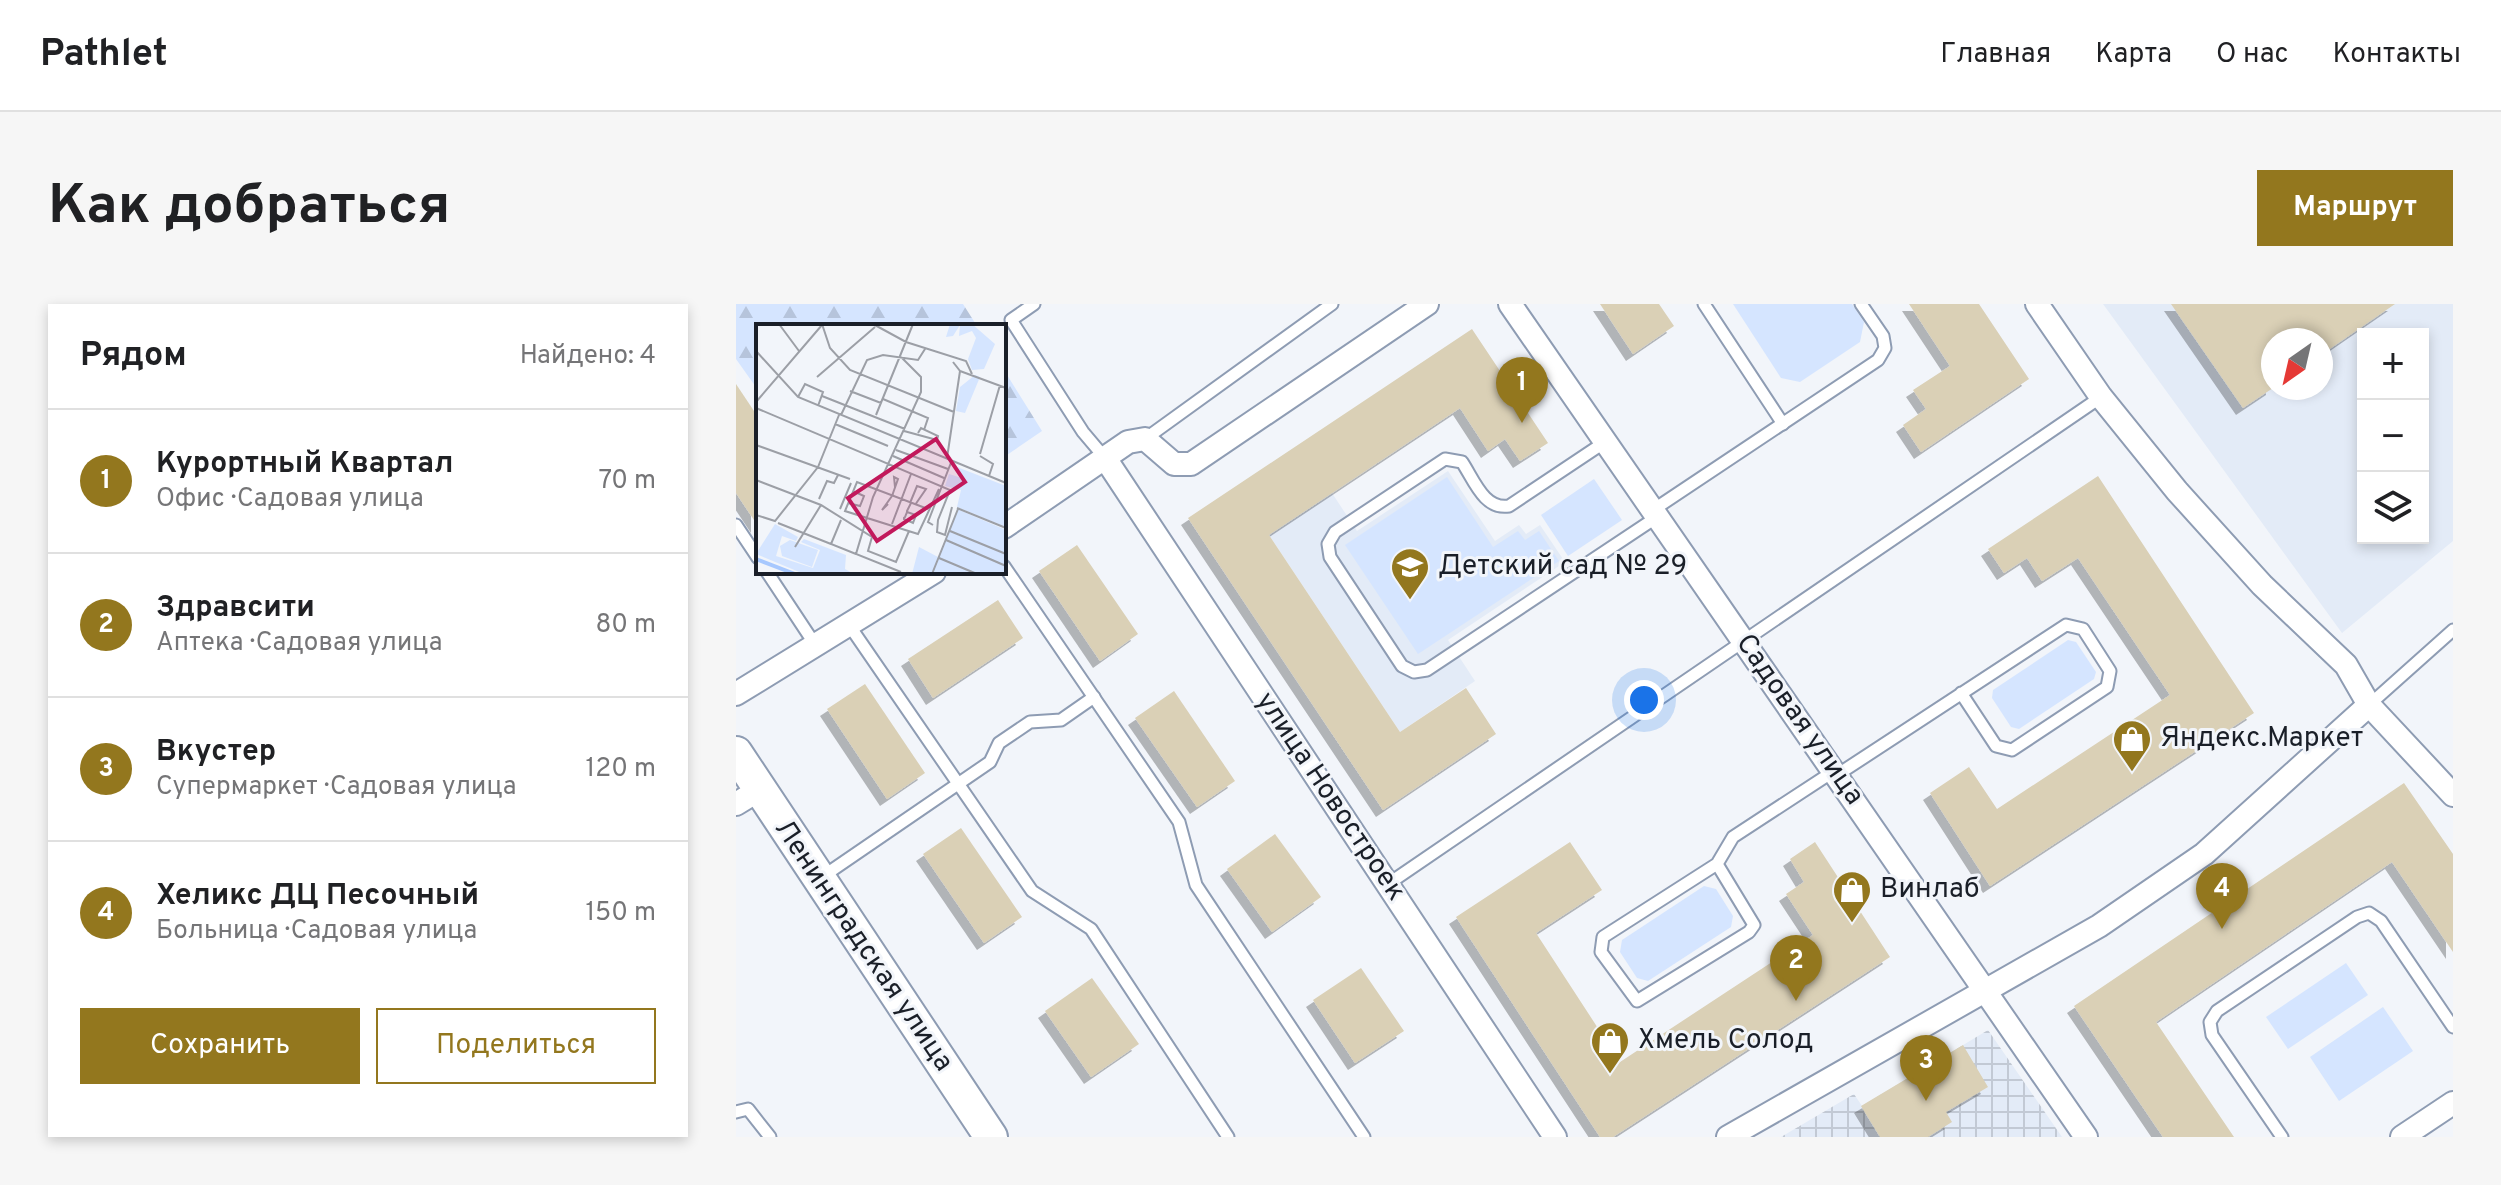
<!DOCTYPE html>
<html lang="ru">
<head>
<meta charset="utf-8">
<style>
  body { margin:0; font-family:Overpass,sans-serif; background:#f6f6f6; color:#202124 }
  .controls { position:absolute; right:24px; top:24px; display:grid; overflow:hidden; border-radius:0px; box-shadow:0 4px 12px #0003 }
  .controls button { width:72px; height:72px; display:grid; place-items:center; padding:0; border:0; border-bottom:2px solid #e0e0e0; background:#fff; color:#202124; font:40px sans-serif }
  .compass { position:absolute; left:1525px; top:24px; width:72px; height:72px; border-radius:50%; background:#fff; box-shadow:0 4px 12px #0003; rotate:214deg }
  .you { position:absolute; left:908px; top:396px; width:28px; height:28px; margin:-20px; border:6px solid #fff; border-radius:50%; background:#1a73e8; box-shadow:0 0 0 12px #1a73e833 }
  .badge { display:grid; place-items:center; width:52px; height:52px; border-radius:50%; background:#93771e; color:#fff; font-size:26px; font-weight:700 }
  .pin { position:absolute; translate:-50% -66px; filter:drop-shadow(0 2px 4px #0008) }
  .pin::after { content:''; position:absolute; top:42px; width:28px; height:24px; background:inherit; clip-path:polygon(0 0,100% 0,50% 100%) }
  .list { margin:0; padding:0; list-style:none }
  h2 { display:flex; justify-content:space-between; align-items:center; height:104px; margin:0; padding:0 32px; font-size:34px }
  h2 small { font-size:26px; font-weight:400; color:#757577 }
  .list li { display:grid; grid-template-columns:52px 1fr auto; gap:24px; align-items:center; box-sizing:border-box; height:144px; padding:0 32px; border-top:2px solid #e0e0e0 }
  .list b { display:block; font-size:30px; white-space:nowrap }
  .list p { margin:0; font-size:26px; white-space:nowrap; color:#757577 }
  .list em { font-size:26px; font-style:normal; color:#757577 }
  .actions { display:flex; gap:16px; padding:24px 32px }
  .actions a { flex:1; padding:18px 0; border:2px solid #93771e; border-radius:0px; text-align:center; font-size:28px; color:#93771e }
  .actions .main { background:#93771e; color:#fff }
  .icon { flex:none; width:44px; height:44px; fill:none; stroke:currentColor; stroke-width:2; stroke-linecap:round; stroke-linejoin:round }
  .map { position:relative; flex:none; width:1717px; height:833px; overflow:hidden; border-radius:0px }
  header { display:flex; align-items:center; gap:48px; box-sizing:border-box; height:112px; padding:0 40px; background:#fff; border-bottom:2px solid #e0e0e0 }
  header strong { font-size:38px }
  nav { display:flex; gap:44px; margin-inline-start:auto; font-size:28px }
  .intro { display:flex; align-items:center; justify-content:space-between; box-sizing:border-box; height:192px; padding:0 48px }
  h1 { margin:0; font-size:56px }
  .button { padding:20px 36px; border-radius:0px; background:#93771e; color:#fff; font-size:28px; font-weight:700 }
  main { display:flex; gap:48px; padding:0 48px }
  aside { flex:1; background:#fff; border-radius:0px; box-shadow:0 4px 12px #0003 }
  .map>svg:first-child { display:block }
  .built { fill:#e3ebf7; fill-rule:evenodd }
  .industrial { fill:url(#industrial-grid) }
  .forest { fill:url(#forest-firs) }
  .park { fill:#d5e5ff }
  .building { fill:#dad0b6; filter:url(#shadow) }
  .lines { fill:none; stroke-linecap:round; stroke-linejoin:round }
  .lane-casing { stroke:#8e9cb3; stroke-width:15 }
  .street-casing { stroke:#8e9cb3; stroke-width:26 }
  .secondary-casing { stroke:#8e9cb3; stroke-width:36 }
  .lane { stroke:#fff; stroke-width:11 }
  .street { stroke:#fff; stroke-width:22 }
  .secondary { stroke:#fff; stroke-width:32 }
  .labels { text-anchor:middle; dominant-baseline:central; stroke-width:6; stroke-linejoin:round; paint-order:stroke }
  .poi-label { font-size:28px; fill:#1a1f28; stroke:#f2f5fa; text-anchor:start }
  .street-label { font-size:28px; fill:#1a1f28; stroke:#f2f5fa }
  .inset-river { fill:none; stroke:#a7c8fe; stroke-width:4 }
  .inset-road { fill:none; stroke:#9c9fa6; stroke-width:2 }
  .view { fill:#c2185b; fill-opacity:0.15; stroke:#c2185b; stroke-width:4 }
  .inset-edge { fill:none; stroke:#1a1f28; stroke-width:4 }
</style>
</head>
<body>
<header>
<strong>Pathlet</strong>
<nav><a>Главная</a><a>Карта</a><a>О нас</a><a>Контакты</a></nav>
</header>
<div class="intro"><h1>Как добраться</h1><a class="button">Маршрут</a></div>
<main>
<aside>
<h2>Рядом<small>Найдено: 4</small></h2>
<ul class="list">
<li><span class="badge">1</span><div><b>Курортный Квартал</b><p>Офис · Садовая улица</p></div><em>70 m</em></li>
<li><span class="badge">2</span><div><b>Здравсити</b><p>Аптека · Садовая улица</p></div><em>80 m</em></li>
<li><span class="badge">3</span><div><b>Вкустер</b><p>Супермаркет · Садовая улица</p></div><em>120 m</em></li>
<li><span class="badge">4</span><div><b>Хеликс ДЦ Песочный</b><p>Больница · Садовая улица</p></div><em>150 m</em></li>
</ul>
<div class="actions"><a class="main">Сохранить</a><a>Поделиться</a></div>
</aside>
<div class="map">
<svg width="1717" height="833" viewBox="0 0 1717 833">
  <defs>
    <pattern id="industrial-grid" width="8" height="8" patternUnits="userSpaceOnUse" patternTransform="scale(2)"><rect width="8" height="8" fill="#e3ebf7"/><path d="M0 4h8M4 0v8" fill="none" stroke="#c2c9d4"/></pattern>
    <pattern id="forest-firs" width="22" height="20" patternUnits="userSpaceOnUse" patternTransform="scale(2)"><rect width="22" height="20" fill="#d5e5ff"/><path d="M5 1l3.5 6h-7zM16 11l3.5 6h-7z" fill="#b6c4db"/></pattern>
    <filter id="shadow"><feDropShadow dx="-7" dy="7" stdDeviation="0" flood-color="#0004"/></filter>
  </defs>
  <rect width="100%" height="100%" fill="#f2f5fa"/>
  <g class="built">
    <path d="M1367,0H1717V237L1606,329ZM1627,30H1687V234H1627ZM1537,36H1585V84H1537Z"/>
    <polygon points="712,167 759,237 783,221 790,230 804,221 829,258 712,336 739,377 664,428 533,231 596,189 621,227"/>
  </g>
  <polygon class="industrial" points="1252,726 1326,833 1045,833 1118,790 1126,802"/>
  <g class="forest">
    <polygon points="0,0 227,0 241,22 22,22 22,86 0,55"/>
    <polygon points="268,66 306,127 268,153"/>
  </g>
  <g class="park">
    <polygon points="997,0 1116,0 1128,18 1124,38 1064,78 1045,74"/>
    <polygon points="711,173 757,243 782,227 789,236 803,227 823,257 682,350 609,241"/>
    <polygon points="858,175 886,216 832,252 805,211"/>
    <polygon points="1332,336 1340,338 1360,368 1358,375 1283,425 1275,423 1256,394 1257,386"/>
    <polygon points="968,582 980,585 997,612 995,623 912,677 901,674 884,648 886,636"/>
    <polygon points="1610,659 1632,691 1552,745 1530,713"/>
    <polygon points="1647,703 1677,747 1603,797 1574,753"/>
  </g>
  <g class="building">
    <polygon points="864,0 923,0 938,22 897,50"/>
    <polygon points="1173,0 1243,0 1293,75 1185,148 1167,121 1190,105 1177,86 1214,62"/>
    <polygon points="1435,0 1659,0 1585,51 1585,36 1537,36 1537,84 1507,104"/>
    <polygon points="736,25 812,139 784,157 769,135 752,147 724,104 533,231 664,428 730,384 760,430 647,506 452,214"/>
    <polygon points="0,80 22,113 22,222 0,189"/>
    <polygon points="1362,172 1518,409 1254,582 1194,489 1233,463 1261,505 1434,391 1342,254 1306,277 1291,254 1268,269 1252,245"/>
    <polygon points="341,241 402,330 364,357 303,267"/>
    <polygon points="262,296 287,334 197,394 172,355"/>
    <polygon points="129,380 189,469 151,495 91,405"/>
    <polygon points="438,387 499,477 461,503 399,414"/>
    <polygon points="1668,479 1717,550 1717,648 1656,558 1420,718 1498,833 1427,833 1338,702"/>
    <polygon points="225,524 286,613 248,639 187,550"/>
    <polygon points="539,530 585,593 536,628 491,565"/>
    <polygon points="834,538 866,586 800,629 884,758 1077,631 1050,590 1068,578 1054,555 1079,538 1154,653 877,833 864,833 720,613"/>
    <polygon points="625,664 668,727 619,759 577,696"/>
    <polygon points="356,674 403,740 355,773 309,707"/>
    <polygon points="1227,741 1252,783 1210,808 1216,818 1192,833 1144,833 1125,802"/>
  </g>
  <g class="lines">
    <g class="lane-casing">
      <g id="lane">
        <polyline points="298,0 275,16 347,128 369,154"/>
        <polyline points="968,0 1047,120"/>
        <polyline points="409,135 596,0"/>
        <path d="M869,138L773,202C748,206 738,176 726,158L709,155L599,228L592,240L594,253L666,362L678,368L691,366L921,213"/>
        <polyline points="917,206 1142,56 1149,44 1147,32 1125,0"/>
        <polyline points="0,221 22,254"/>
        <polyline points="268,262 443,518 460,581 628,833"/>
        <polyline points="31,268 80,342"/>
        <polyline points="113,321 296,587 355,625 492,833"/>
        <polyline points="1633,401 1717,326"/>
        <polyline points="1101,471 1330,321 1347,325 1374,367 1371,383 1276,446 1260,442 1225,389"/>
        <polyline points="981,560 1018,621 1013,628 901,697 865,648 867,633 981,560 997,533 1098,467"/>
        <polyline points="86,573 254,458 263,439 294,418 325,416 358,393"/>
        <polyline points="652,580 1365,93"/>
        <polyline points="0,808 12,805 34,833"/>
        <polyline points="1546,833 1476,731 1474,718 1481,707 1621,613 1633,609 1645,617 1717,723"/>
      </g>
    </g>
    <g class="street-casing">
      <g id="street">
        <polyline points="774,0 1350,833"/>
        <polyline points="1301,0 1365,93 1441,187 1526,281 1610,361 1633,401 1717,491"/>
        <polyline points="369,154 819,833"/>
        <polyline points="268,223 392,138 409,135 438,160 455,160 691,0"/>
        <polyline points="0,390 198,268"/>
        <polyline points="0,500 23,486"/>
        <polyline points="992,833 1363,622 1468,550 1633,401"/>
        <polyline points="1666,833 1717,799"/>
      </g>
    </g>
    <g class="secondary-casing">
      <polyline id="secondary" points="0,449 255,833"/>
    </g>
    <use href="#lane" class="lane"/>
    <use href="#street" class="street"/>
    <use href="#secondary" class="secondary"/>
  </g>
  <defs>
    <g id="school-pin" transform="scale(2)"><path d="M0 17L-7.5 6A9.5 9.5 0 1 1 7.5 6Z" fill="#93771e" stroke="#f2f5fa"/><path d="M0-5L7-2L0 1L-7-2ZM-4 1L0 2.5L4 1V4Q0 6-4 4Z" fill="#fff"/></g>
    <g id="shop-pin" transform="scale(2)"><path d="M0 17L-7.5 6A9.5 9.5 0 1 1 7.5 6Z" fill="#93771e" stroke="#f2f5fa"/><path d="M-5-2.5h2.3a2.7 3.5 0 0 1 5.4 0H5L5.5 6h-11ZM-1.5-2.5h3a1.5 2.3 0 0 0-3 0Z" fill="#fff"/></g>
  </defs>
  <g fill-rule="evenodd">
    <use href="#school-pin" x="674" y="263"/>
    <use href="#shop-pin" x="1396" y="435"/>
    <use href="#shop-pin" x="1116" y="586"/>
    <use href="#shop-pin" x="874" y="737"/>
  </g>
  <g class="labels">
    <g class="poi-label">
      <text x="702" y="263">Детский сад № 29</text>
      <text x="1424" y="435">Яндекс.Маркет</text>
      <text x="1144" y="586">Винлаб</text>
      <text x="902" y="737">Хмель Солод</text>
    </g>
    <g class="street-label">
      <text transform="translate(1063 416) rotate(55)">Садовая улица</text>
      <text transform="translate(594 493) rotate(56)">улица Новостроек</text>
      <text transform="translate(127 642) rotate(56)">Ленинградская улица</text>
    </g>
  </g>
  <g transform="translate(20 20)">
    <rect width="250" height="250" fill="#f2f5fa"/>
    <path d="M194,0H216L239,20L228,45L216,46L212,35L220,14L216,7L203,12L204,1L197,12L190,13ZM219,51L224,53L209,89L200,87L204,63ZM201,143L250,162V203L201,183L205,166L189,162L193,150L209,155ZM19,200L42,213L40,217L26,212L20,232L57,244L64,226L45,218L48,215L90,231L89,245L98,250H48L0,230ZM163,223L182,233L176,250H156Z" fill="#d5e5ff"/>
    <path d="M34,216L62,226L56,243L26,232L24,222Z" fill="#d5e5ff"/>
    <path d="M201,185L250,206V250H176Z" fill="#d5e5ff"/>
    <path class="inset-river" d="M0,235L39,250"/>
    <path class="inset-road" d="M23,0L43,27M66,0L74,24L94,46L198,88M117,0L150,18L210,37L216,50M0,27L42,73L250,159M204,47L250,64M61,53L119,3M94,67L125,79M66,72L149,105M42,73L49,60L67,68L62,82M127,75L172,94L168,106M0,78L66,1M0,84L194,166L182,196L181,208L189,211L196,183M85,91L111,36L127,31L162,36L169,25M120,91L157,0M79,100L132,122M148,107L181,116M162,109L165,104L182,112L181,116M0,121L94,155M140,126L192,145M224,130L244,61M137,132L188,154M224,132L237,140L233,152M191,134L204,47L197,38M0,156L65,181L116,213L112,227L140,238L153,207M136,172L142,155L138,153L139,163M63,175L71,157L78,159L82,151M92,179L104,182L108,172L97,167M154,179L161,162L170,165L159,181M132,180L126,186L136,172M201,184L250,204M84,185L95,159M172,185L101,158L89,187L162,210L183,165M151,188L160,191L157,199L148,195V194L149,193L151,188V187L155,179M0,191L19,197L62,143L83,91M85,196L75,220L100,230M22,199L75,220M136,200L155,150M177,201L172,198L196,136M194,207L250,230M190,216L250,242M39,223L65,181M183,234L221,250M145,248L100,230L117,173L165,68V53L145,33M176,250L202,185"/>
    <path class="view" d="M180,115L209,158L121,217L92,174Z"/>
    <rect width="250" height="250" class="inset-edge"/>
  </g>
</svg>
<div class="controls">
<button>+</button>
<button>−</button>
<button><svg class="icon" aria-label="layers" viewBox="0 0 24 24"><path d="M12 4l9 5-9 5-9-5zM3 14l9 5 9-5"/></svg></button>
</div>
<svg class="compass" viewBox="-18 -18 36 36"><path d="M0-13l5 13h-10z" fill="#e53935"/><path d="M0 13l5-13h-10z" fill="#757577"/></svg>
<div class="you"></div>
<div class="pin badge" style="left:786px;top:119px">1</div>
<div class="pin badge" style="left:1060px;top:697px">2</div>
<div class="pin badge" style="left:1190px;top:797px">3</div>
<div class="pin badge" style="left:1486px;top:625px">4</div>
</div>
</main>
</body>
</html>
